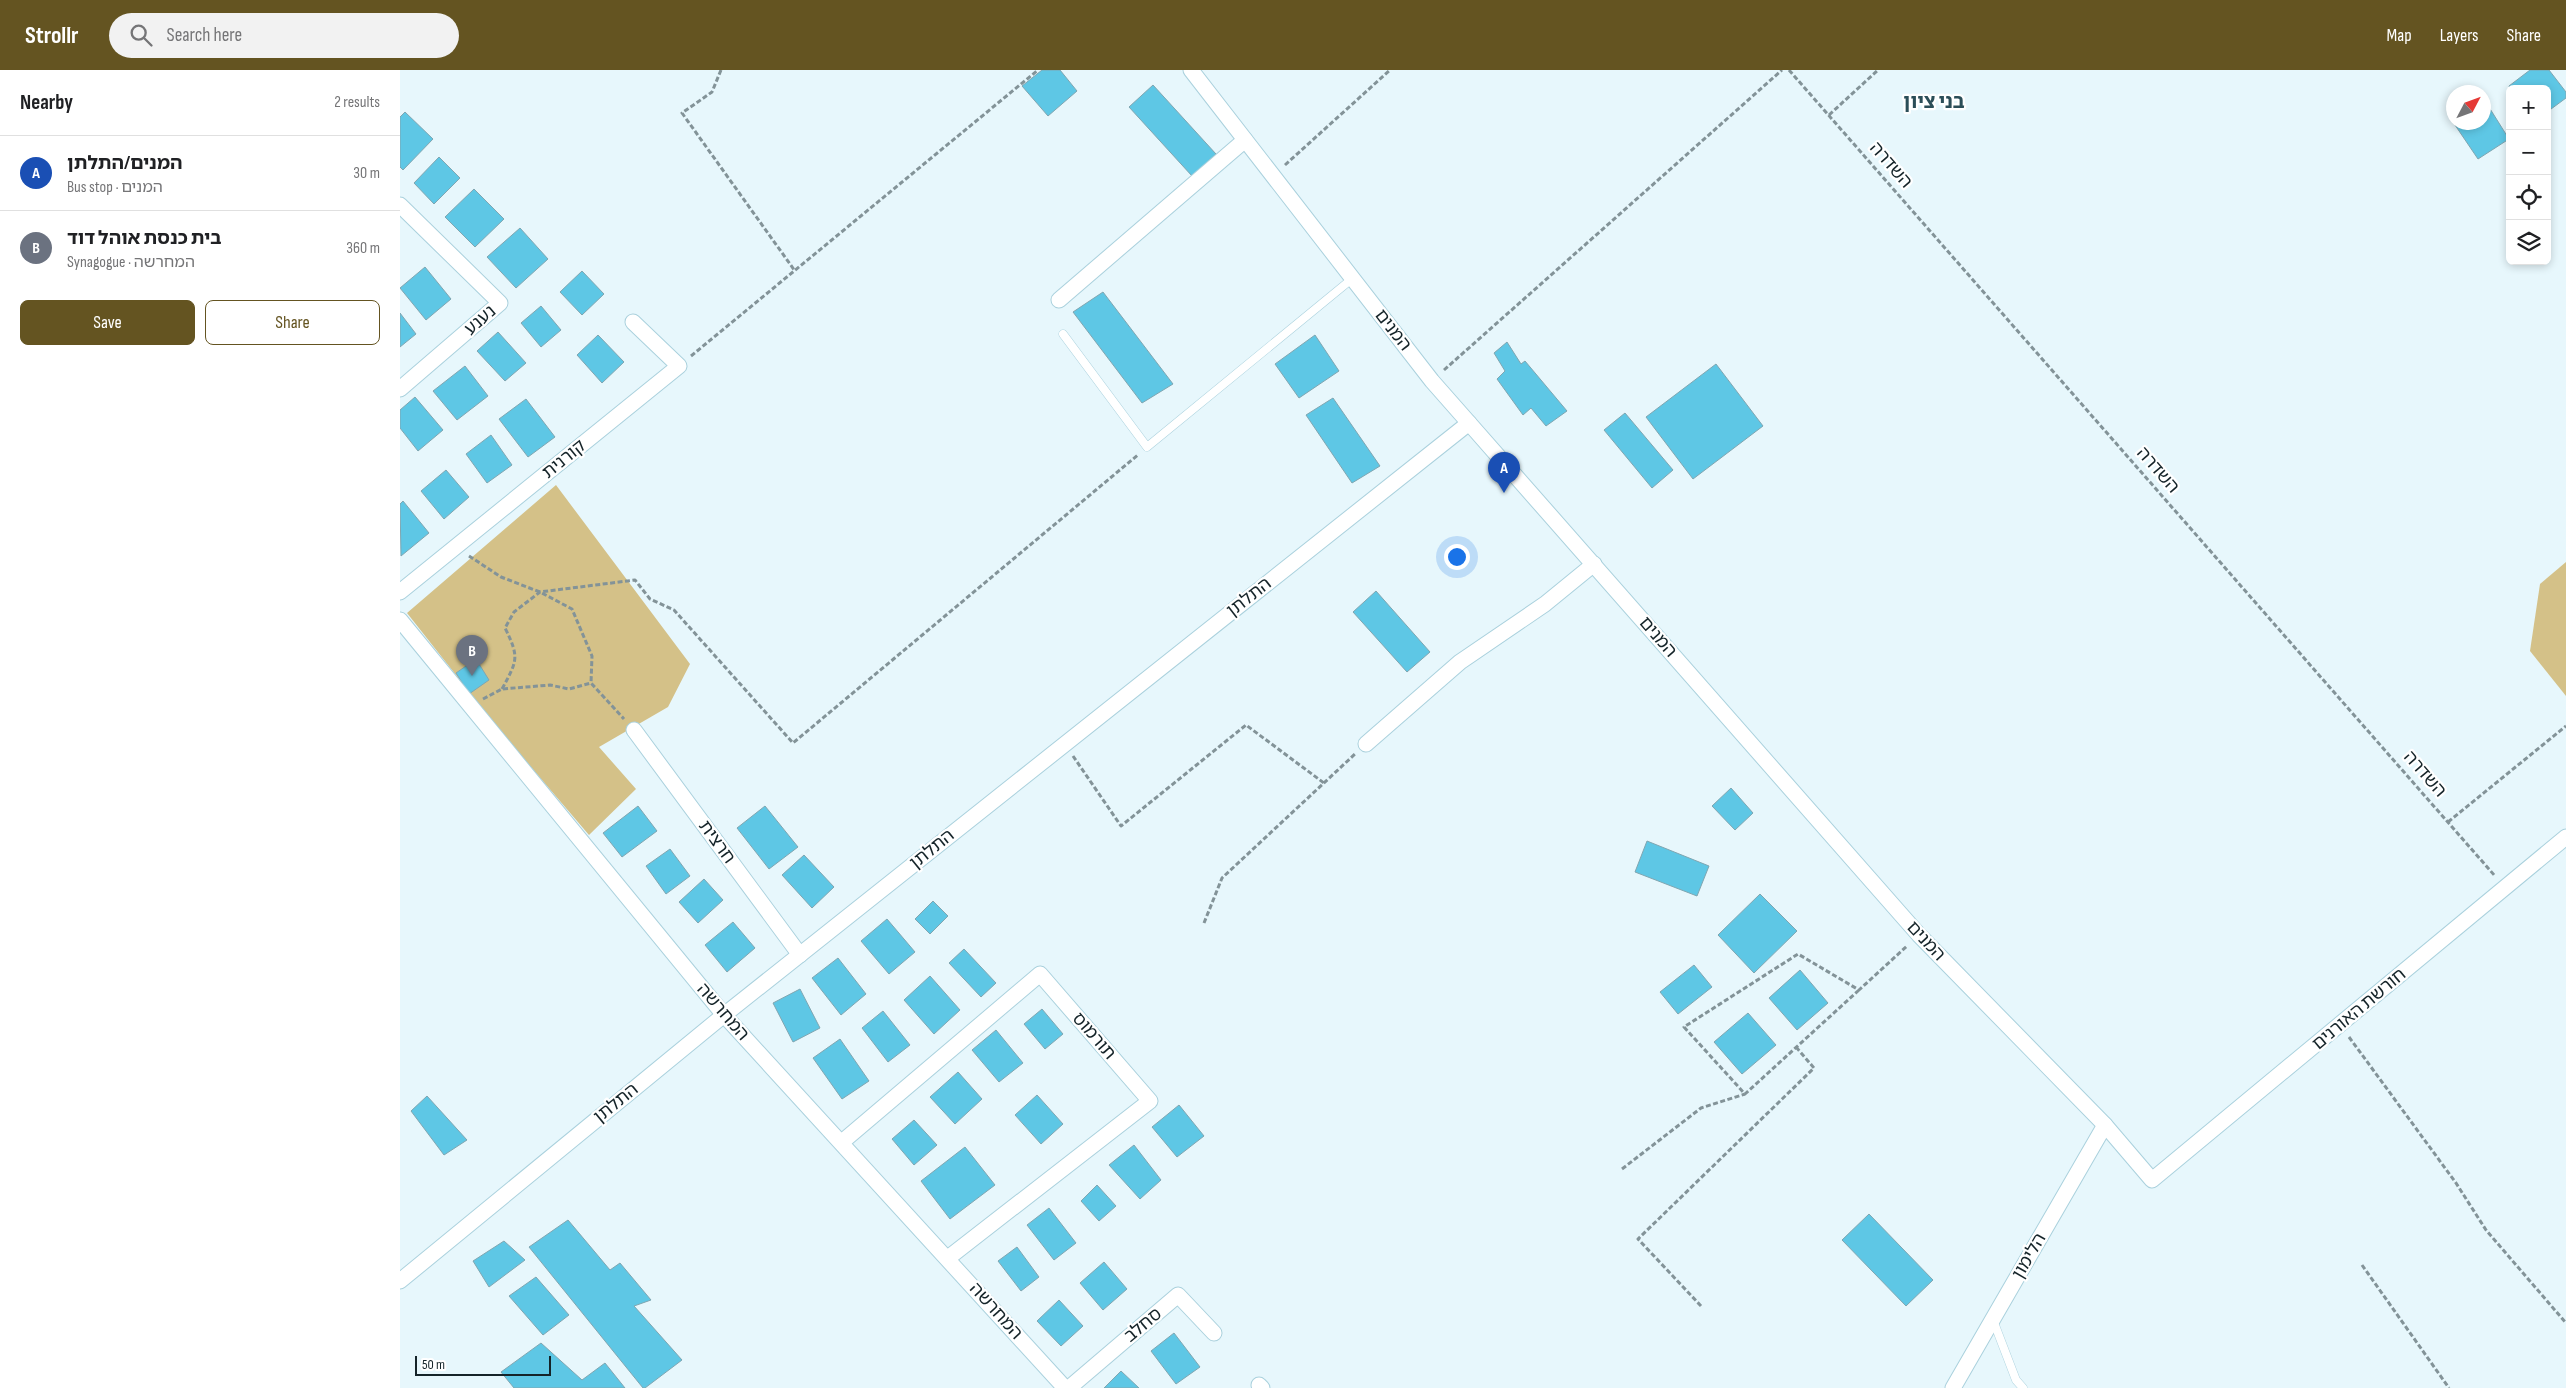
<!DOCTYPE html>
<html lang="en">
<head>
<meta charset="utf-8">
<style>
  body { margin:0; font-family:"Sofia Sans Condensed","Noto Sans Hebrew",sans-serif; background:#f2f2f2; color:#202124 }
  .controls { position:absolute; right:15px; top:15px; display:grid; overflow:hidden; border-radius:8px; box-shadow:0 2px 8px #0003 }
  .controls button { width:45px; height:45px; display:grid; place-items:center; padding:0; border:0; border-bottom:1px solid #e0e0e0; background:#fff; color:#202124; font:25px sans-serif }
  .compass { position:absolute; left:2046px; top:15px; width:45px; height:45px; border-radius:50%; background:#fff; box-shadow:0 2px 8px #0003; rotate:49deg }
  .scale { position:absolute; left:15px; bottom:12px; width:136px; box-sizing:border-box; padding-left:5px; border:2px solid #152429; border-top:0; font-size:14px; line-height:18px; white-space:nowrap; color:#152429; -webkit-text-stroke:4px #fff; paint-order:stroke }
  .you { position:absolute; left:1056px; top:486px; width:18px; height:18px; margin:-12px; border:4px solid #fff; border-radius:50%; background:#1a73e8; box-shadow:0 0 0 8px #1a73e833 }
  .badge { display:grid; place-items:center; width:32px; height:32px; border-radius:50%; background:#645421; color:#fff; font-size:16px; font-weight:700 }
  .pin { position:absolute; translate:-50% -41px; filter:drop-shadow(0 1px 2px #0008) }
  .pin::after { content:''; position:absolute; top:26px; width:18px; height:15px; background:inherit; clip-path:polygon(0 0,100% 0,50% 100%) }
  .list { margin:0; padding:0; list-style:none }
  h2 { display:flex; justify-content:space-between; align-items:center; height:65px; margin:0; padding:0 20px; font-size:21px }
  h2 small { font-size:16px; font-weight:400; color:#757577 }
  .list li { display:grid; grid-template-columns:32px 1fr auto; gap:15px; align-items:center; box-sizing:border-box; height:75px; padding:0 20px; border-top:1px solid #e0e0e0 }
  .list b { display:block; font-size:19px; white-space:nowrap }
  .list p { margin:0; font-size:16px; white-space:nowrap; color:#757577 }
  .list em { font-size:16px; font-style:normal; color:#757577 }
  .actions { display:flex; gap:10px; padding:15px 20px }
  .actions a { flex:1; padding:11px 0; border:1px solid #645421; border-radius:8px; text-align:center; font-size:18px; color:#645421 }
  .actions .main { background:#645421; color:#fff }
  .icon { flex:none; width:28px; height:28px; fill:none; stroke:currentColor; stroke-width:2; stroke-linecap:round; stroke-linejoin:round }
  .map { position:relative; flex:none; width:2166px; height:1318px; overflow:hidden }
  header { display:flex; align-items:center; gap:30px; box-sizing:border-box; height:70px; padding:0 25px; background:#645421; color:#fff }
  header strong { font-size:24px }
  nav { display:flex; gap:28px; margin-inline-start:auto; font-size:18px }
  .search { width:350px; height:45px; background:#f2f2f2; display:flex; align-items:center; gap:12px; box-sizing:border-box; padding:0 18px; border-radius:28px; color:#757577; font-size:19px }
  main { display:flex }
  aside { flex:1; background:#fff }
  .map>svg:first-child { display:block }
  .green { fill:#d4c188 }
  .building { fill:#5ec7e5; stroke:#80a6b1 }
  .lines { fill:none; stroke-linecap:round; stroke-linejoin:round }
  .service-casing { stroke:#aad1dd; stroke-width:9 }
  .minor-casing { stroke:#aad1dd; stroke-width:17 }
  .path { stroke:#839398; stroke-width:3; stroke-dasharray:5 2.5; stroke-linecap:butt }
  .service { stroke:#fff; stroke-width:8 }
  .minor { stroke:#fff; stroke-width:15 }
  .labels { text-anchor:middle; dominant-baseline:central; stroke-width:4.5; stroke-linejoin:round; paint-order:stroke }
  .street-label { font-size:18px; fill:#152429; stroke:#fff }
  .quarter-label { font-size:20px; font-weight:bold; fill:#2b4e58; stroke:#fff }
</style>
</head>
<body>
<header>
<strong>Strollr</strong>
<div class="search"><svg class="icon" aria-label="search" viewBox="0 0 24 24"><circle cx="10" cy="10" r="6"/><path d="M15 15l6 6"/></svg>Search here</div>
<nav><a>Map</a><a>Layers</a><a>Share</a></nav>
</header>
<main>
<aside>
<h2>Nearby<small>2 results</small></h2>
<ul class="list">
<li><span class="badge" style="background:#1a4fb4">A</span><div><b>המנים/התלתן</b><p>Bus stop · המנים</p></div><em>30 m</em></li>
<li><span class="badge" style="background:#6b7280">B</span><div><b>בית כנסת אוהל דוד</b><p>Synagogue · המחרשה</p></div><em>360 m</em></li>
</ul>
<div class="actions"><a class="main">Save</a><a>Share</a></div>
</aside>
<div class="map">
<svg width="2166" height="1318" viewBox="0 0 2166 1318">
  <rect width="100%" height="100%" fill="#e7f7fc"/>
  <g class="green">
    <polygon points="156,415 290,594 268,637 199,677 236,719 189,765 101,662 7,543"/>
    <polygon points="2166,492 2166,626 2130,581 2140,514"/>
  </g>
  <g class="building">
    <polygon points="642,0 660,0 677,21 648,46 622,16"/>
    <polygon points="2130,0 2149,0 2166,22 2166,28 2147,42 2147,19 2110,19 2109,16"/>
    <polygon points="753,15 816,84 792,106 729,37"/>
    <polygon points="2087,34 2109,69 2078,89 2055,55 2059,52 2084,52 2084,36"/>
    <polygon points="5,42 33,69 3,100 0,97 0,47"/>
    <polygon points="39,87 60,108 34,134 14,113"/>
    <polygon points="74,119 104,149 75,177 45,147"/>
    <polygon points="120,158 148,189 116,218 87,187"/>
    <polygon points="25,197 51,229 26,250 0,218"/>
    <polygon points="182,201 204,224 182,245 160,222"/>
    <polygon points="703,222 773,314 742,333 673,242"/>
    <polygon points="141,236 161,260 141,277 121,253"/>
    <polygon points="0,243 16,264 0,277"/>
    <polygon points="98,262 126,293 105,311 77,281"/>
    <polygon points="198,265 224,292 202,313 177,285"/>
    <polygon points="915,265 939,301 899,328 875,294"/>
    <polygon points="1107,272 1121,294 1125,291 1167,341 1146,356 1131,338 1123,345 1097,309 1105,301 1094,283"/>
    <polygon points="1316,294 1363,356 1293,409 1246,347"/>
    <polygon points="65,296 88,326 57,350 33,321"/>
    <polygon points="15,327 43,360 18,381 0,358 0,340"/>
    <polygon points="933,328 980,396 952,413 906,345"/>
    <polygon points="126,329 155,367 128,387 99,349"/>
    <polygon points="1225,343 1273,400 1252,418 1204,360"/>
    <polygon points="91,365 112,395 87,413 66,384"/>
    <polygon points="46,400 69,427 44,449 21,421"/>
    <polygon points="3,431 29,463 1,486 0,434"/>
    <polygon points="976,521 1030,582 1007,602 953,542"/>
    <polygon points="76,589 89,610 69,624 56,603"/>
    <polygon points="1331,718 1353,743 1335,760 1312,736"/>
    <polygon points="238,736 257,761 222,787 203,763"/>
    <polygon points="365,736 398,777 369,799 337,758"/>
    <polygon points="1247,771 1309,796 1297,826 1235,802"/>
    <polygon points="270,779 290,806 266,824 246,796"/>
    <polygon points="404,785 434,817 412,838 382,805"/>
    <polygon points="304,809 323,830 298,853 279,832"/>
    <polygon points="1360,824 1397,861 1354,903 1318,865"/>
    <polygon points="533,831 548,846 530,864 515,849"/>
    <polygon points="487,849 515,882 489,904 461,871"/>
    <polygon points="333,852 355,878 327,902 305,875"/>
    <polygon points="564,879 596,913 581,927 549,893"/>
    <polygon points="438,888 466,924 441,945 412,908"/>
    <polygon points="1294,895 1312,917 1278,944 1260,922"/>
    <polygon points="1400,900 1428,933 1397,960 1369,928"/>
    <polygon points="530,906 560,940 534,964 504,930"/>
    <polygon points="400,919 420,958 393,972 373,933"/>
    <polygon points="642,939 663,964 645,979 624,954"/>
    <polygon points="483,941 510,975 488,992 462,958"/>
    <polygon points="1348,943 1376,975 1342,1004 1314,972"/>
    <polygon points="596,960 623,993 599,1012 572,980"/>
    <polygon points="440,969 469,1011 442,1029 413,988"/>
    <polygon points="558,1002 582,1029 555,1054 530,1027"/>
    <polygon points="637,1025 663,1054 641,1074 615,1045"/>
    <polygon points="27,1026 67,1070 44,1085 11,1041"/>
    <polygon points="779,1035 804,1066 777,1087 752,1057"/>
    <polygon points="514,1050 537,1075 514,1095 492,1069"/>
    <polygon points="734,1075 761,1110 740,1129 709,1095"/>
    <polygon points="565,1077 595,1115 550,1149 521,1111"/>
    <polygon points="697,1115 716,1136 699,1151 681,1131"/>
    <polygon points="649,1138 676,1173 654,1190 627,1155"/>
    <polygon points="1469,1144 1533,1210 1506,1236 1442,1170"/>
    <polygon points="168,1150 210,1200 220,1193 251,1230 234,1236 282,1290 245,1318 243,1318 129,1177"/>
    <polygon points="104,1171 125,1190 89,1217 73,1191"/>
    <polygon points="617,1177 639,1207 621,1221 598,1191"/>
    <polygon points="704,1192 727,1219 703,1240 680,1213"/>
    <polygon points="136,1207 169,1245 143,1265 109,1226"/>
    <polygon points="659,1230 683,1256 661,1276 637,1251"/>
    <polygon points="774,1263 800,1297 776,1314 751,1281"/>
    <polygon points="141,1273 182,1310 205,1293 225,1318 114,1318 101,1302"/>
    <polygon points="721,1301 739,1318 704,1318"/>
  </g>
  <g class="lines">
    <g class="service-casing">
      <g id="service">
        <polyline points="663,264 747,377 953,208"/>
        <polyline points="1593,1250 1616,1310 1623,1318"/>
      </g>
    </g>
    <g class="minor-casing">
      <g id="minor">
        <polyline points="791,0 1032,311 1069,353 1519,865 1705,1055 1752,1110 2166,767"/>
        <polyline points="0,135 100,233 0,319"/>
        <polyline points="659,230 845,70"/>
        <polyline points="0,522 279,296 233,252"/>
        <polyline points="0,550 324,945 665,1318"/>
        <polyline points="234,660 400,885"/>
        <polyline points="966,674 1060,592 1145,534 1194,494"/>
        <polyline points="442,1072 640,904 750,1031 548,1188"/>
        <polyline points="0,1211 324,945 1069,353"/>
        <polyline points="859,1315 862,1318"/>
        <polyline points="669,1318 778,1225 814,1263"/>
        <polyline points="1553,1318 1705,1055"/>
      </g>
    </g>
    <g class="path">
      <polyline points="321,0 312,22 282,43 395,201"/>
      <polyline points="1389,0 2095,806"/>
      <polyline points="1429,45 1478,0"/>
      <polyline points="885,95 990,0"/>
      <polyline points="291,286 638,0"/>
      <polyline points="1044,300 1382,0"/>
      <polyline points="69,486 101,507 140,522 172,539 192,586 191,613 224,649"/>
      <path d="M102,619C117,591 120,588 105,558L114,542L140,522L235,510L250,529L274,540L393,673L739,384"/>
      <polyline points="83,629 102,619 150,615 169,619 191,613"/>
      <polyline points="673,686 721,756 846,655 924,713"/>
      <polyline points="2048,752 2166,656"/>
      <polyline points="804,853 822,808 955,684"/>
      <polyline points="1459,920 1345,1024 1284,957 1398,884 1459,920 1507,876"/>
      <polyline points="1949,967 2056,1113 2086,1160 2166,1253"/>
      <polyline points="1222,1099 1301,1038 1345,1024"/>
      <polyline points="1962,1195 2049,1318"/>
      <polyline points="1301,1236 1238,1169 1414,998 1396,977"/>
    </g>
    <use href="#service" class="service"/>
    <use href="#minor" class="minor"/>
  </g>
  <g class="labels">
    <g class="street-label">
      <text transform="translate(1491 95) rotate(49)">השדרה</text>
      <text transform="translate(80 250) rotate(-41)">נענע</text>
      <text transform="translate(993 260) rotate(52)">המנים</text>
      <text transform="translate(164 389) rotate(-39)">קורנית</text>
      <text transform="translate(1758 400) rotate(49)">השדרה</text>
      <text transform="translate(849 527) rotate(-38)">התלתן</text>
      <text transform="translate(1258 567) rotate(49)">המנים</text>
      <text transform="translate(2025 704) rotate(49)">השדרה</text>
      <text transform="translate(317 772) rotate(54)">חרצית</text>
      <text transform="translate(532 779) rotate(-39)">התלתן</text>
      <text transform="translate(1526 871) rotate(47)">המנים</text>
      <text transform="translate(1959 939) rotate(-40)">חורשת האורנים</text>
      <text transform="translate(323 942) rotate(49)">המחרשה</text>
      <text transform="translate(694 966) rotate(49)">תורמוס</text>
      <text transform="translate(216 1033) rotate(-39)">התלתן</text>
      <text transform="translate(1629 1186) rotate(-60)">הלימון</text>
      <text transform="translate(596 1241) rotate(48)">המחרשה</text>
      <text transform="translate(743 1255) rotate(-40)">סחלב</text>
    </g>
    <g class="quarter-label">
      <text x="1534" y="32">בני ציון</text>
    </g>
  </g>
</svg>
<div class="controls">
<button>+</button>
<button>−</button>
<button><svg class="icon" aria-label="locate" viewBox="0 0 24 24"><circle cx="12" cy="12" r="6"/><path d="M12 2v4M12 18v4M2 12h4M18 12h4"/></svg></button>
<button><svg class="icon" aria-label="layers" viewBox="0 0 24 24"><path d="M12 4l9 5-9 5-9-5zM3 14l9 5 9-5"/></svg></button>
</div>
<svg class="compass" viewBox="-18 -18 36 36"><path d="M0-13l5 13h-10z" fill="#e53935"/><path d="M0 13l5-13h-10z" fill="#757577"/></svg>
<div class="scale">50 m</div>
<div class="you"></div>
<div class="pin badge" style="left:1104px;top:423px;background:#1a4fb4">A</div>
<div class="pin badge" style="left:72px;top:606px;background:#6b7280">B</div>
</div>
</main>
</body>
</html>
